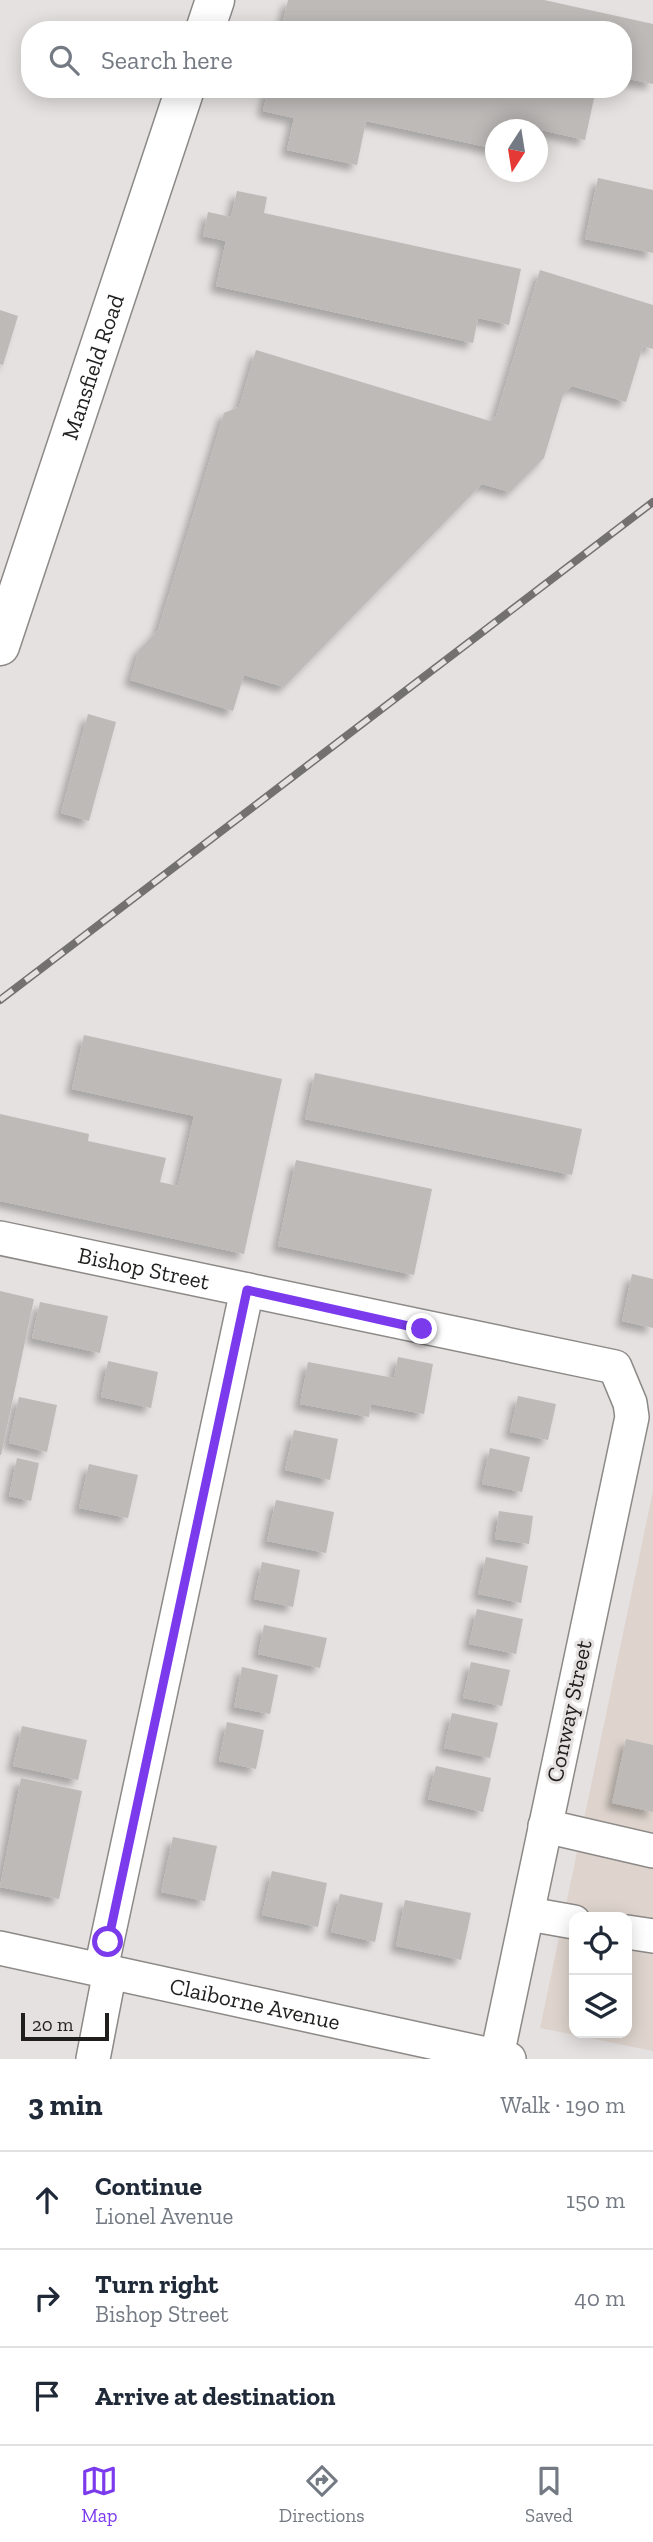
<!DOCTYPE html>
<html lang="en">
<head>
<meta charset="utf-8">
<style>
  body { margin:0; font-family:"Zilla Slab",serif; background:#f6f6f7; color:#1f2937 }
  .controls { position:absolute; right:21px; bottom:21px; display:grid; overflow:hidden; border-radius:14px; box-shadow:0 4px 18px #0003 }
  .controls button { width:63px; height:63px; display:grid; place-items:center; padding:0; border:0; border-bottom:2px solid #e0e1e3; background:#fff; color:#1f2937; font:35px sans-serif }
  .compass { position:absolute; left:485px; top:119px; width:63px; height:63px; border-radius:50%; background:#fff; box-shadow:0 4px 18px #0003; rotate:192deg }
  .scale { position:absolute; left:21px; bottom:18px; width:88px; box-sizing:border-box; padding-left:7px; border:4px solid #201f1e; border-top:0; font-size:19px; line-height:24px; white-space:nowrap; color:#201f1e; -webkit-text-stroke:5px #e4e1e0; paint-order:stroke }
  .stop { position:absolute; width:21px; height:21px; margin:-16px; border:5px solid #7c3aed; border-radius:50%; background:#fff }
  .stop.end { background:#7c3aed; border-color:#fff; box-shadow:0 2px 7px #0008 }
  .list { margin:0; padding:0; list-style:none }
  h2 { display:flex; justify-content:space-between; align-items:center; height:91px; margin:0; padding:0 28px; font-size:30px }
  h2 small { font-size:23px; font-weight:400; color:#747a83 }
  .list li { display:grid; grid-template-columns:46px 1fr auto; gap:21px; align-items:center; box-sizing:border-box; height:98px; padding:0 28px; border-top:2px solid #e0e1e3 }
  .list b { display:block; font-size:26px; white-space:nowrap }
  .list p { margin:0; font-size:23px; white-space:nowrap; color:#747a83 }
  .list em { font-size:23px; font-style:normal; color:#747a83 }
  .icon { flex:none; width:38px; height:38px; fill:none; stroke:currentColor; stroke-width:2; stroke-linecap:round; stroke-linejoin:round }
  .map { position:relative; flex:none; width:653px; height:2059px; overflow:hidden }
  .search { position:absolute; background:#fff; box-shadow:0 4px 18px #0003; left:21px; right:21px; top:21px; height:77px; display:flex; align-items:center; gap:18px; box-sizing:border-box; padding:0 24px; border-radius:28px; color:#747a83; font-size:26px }
  .sheet { height:385px; background:#fff }
  nav { display:flex; justify-content:space-around; align-items:center; box-sizing:border-box; height:98px; border-top:2px solid #e0e1e3; background:#fff; font-size:19px; color:#747a83 }
  nav a { display:grid; justify-items:center; gap:4px }
  nav .on { color:#7c3aed }
  .map>svg:first-child { display:block }
  .built { fill:#ded4cd; fill-rule:evenodd }
  .building { fill:#bdbab8; filter:url(#shadow) }
  .lines { fill:none; stroke-linecap:round; stroke-linejoin:round }
  .minor-casing { stroke:#8c8987; stroke-width:36 }
  .major-casing { stroke:#8c8987; stroke-width:41 }
  .minor { stroke:#fff; stroke-width:33 }
  .major { stroke:#fff; stroke-width:38 }
  .rail-casing { stroke:#737170; stroke-width:8 }
  .rail { stroke:#e4e1e0; stroke-width:5; stroke-dasharray:16; stroke-linecap:butt }
  .route { stroke:#7c3aed; stroke-width:9 }
  .labels { text-anchor:middle; dominant-baseline:central; stroke-width:6; stroke-linejoin:round; paint-order:stroke }
  .street-label { font-size:23px; fill:#201f1e; stroke:#e4e1e0 }
</style>
</head>
<body>
<div class="map">
<svg width="653" height="2059" viewBox="0 0 653 2059">
  <defs>
    <filter id="shadow"><feDropShadow dx="-6" dy="6" stdDeviation="3.5" flood-color="#0004"/></filter>
  </defs>
  <rect width="100%" height="100%" fill="#e4e1e0"/>
  <path class="built" d="M653,1491V2051L540,2028ZM574,1917H627V2033H574Z"/>
  <g class="building">
    <polygon points="288,0 544,0 653,24 653,84 623,78 623,30 281,30"/>
    <polygon points="268,89 596,89 585,140 528,127 527,130 496,130 496,149 366,121 357,165 287,150 294,118 263,111"/>
    <polygon points="598,178 653,190 653,253 585,239"/>
    <polygon points="237,191 267,197 264,213 521,269 509,325 478,318 473,343 216,286 226,241 203,236 208,212 231,217"/>
    <polygon points="540,270 653,305 653,349 643,346 626,402 572,386 563,395 544,458 510,492 482,484 284,687 244,675 233,711 130,680 139,650 158,630 224,413 239,407 256,350 490,421 496,416"/>
    <polygon points="0,310 18,316 3,365 0,364"/>
    <polygon points="88,714 116,722 89,821 61,813"/>
    <polygon points="84,1035 282,1079 244,1254 0,1201 0,1114 89,1134 88,1141 166,1158 160,1182 178,1186 194,1116 72,1089"/>
    <polygon points="315,1073 582,1129 572,1175 305,1119"/>
    <polygon points="296,1160 432,1189 414,1275 278,1246"/>
    <polygon points="632,1274 653,1279 653,1328 622,1321"/>
    <polygon points="0,1291 34,1299 1,1455 0,1455"/>
    <polygon points="40,1302 108,1316 100,1353 32,1338"/>
    <polygon points="398,1357 433,1364 424,1414 371,1404 369,1417 300,1404 308,1362 394,1378"/>
    <polygon points="108,1361 158,1372 151,1408 101,1397"/>
    <polygon points="518,1396 556,1404 548,1440 510,1432"/>
    <polygon points="19,1397 57,1405 47,1452 9,1443"/>
    <polygon points="294,1430 338,1439 330,1480 285,1470"/>
    <polygon points="490,1448 530,1457 522,1492 482,1484"/>
    <polygon points="17,1458 39,1463 31,1501 9,1496"/>
    <polygon points="89,1464 138,1475 128,1518 79,1508"/>
    <polygon points="276,1500 334,1512 326,1553 267,1541"/>
    <polygon points="499,1511 533,1516 529,1544 495,1539"/>
    <polygon points="486,1557 528,1566 521,1603 478,1594"/>
    <polygon points="262,1562 300,1570 293,1607 254,1599"/>
    <polygon points="477,1609 523,1619 516,1654 469,1644"/>
    <polygon points="264,1625 327,1638 320,1668 258,1654"/>
    <polygon points="471,1662 510,1670 502,1706 463,1698"/>
    <polygon points="242,1667 278,1675 270,1714 234,1707"/>
    <polygon points="452,1713 498,1723 490,1758 444,1748"/>
    <polygon points="227,1722 264,1730 256,1769 219,1761"/>
    <polygon points="22,1726 87,1740 78,1780 13,1766"/>
    <polygon points="626,1739 653,1745 653,1812 612,1803"/>
    <polygon points="436,1766 491,1778 483,1812 428,1799"/>
    <polygon points="21,1778 82,1791 59,1899 0,1887"/>
    <polygon points="173,1837 217,1846 205,1901 161,1892"/>
    <polygon points="272,1871 327,1883 318,1927 262,1915"/>
    <polygon points="340,1894 383,1903 375,1942 331,1932"/>
    <polygon points="405,1900 471,1913 461,1960 396,1946"/>
  </g>
  <g class="lines">
    <g class="minor-casing">
      <g id="minor">
        <path id="s1" d="M0,1238L615,1367L630,1403L632,1417L497,2056"/>
        <polyline points="545,1826 653,1851"/>
        <polyline points="529,1914 574,1922"/>
        <polyline points="627,1932 653,1936"/>
        <path id="s2" d="M0,1948L509,2059"/>
        <polyline points="101,1969 247,1290"/>
        <polyline points="93,2059 110,1971"/>
      </g>
    </g>
    <g class="major-casing">
      <g id="major">
        <polyline points="205,30 215,0"/>
        <path id="s3" d="M0,646L185,89"/>
      </g>
    </g>
    <use href="#minor" class="minor"/>
    <use href="#major" class="major"/>
    <g class="rail-casing">
      <polyline id="rail" points="0,1000 653,502"/>
    </g>
    <use href="#rail" class="rail"/>
  </g>
  <g class="lines">
    <polyline class="route" points="108,1942 247,1290 422,1329"/>
  </g>
  <g class="labels">
    <g class="street-label">
      <text stroke="none"><textPath href="#s3" startOffset="294">Mansfield Road</textPath></text>
      <text stroke="none"><textPath href="#s1" startOffset="147">Bishop Street</textPath></text>
      <text transform="translate(569 1711) rotate(-78)">Conway Street</text>
      <text stroke="none"><textPath href="#s2" startOffset="261">Claiborne Avenue</textPath></text>
    </g>
  </g>
</svg>
<div class="controls">
<button><svg class="icon" aria-label="locate" viewBox="0 0 24 24"><circle cx="12" cy="12" r="6"/><path d="M12 2v4M12 18v4M2 12h4M18 12h4"/></svg></button>
<button><svg class="icon" aria-label="layers" viewBox="0 0 24 24"><path d="M12 4l9 5-9 5-9-5zM3 14l9 5 9-5"/></svg></button>
</div>
<svg class="compass" viewBox="-18 -18 36 36"><path d="M0-13l5 13h-10z" fill="#e53935"/><path d="M0 13l5-13h-10z" fill="#747a83"/></svg>
<div class="scale">20 m</div>
<div class="stop" style="left:108px;top:1942px"></div>
<div class="stop end" style="left:422px;top:1329px"></div>
<div class="search"><svg class="icon" aria-label="search" viewBox="0 0 24 24"><circle cx="10" cy="10" r="6"/><path d="M15 15l6 6"/></svg>Search here</div>
</div>
<section class="sheet">
<h2>3 min<small>Walk · 190 m</small></h2>
<ul class="list">
<li><svg class="icon" aria-label="ahead" viewBox="0 0 24 24"><path d="M12 20V5M6 11l6-6 6 6"/></svg><div><b>Continue</b><p>Lionel Avenue</p></div><em>150 m</em></li>
<li><svg class="icon" aria-label="right" viewBox="0 0 24 24"><path d="M7 20v-9h11M14 6l5 5-5 5"/></svg><div><b>Turn right</b><p>Bishop Street</p></div><em>40 m</em></li>
<li><svg class="icon" aria-label="arrive" viewBox="0 0 24 24"><path d="M6 21V4h12l-3 4 3 4H6"/></svg><div><b>Arrive at destination</b></div></li>
</ul>
</section>
<nav>
<a class="on"><svg class="icon" aria-label="map" viewBox="0 0 24 24"><path d="M3 6l6-2 6 2 6-2v14l-6 2-6-2-6 2zM9 4v14M15 6v14"/></svg>Map</a>
<a><svg class="icon" aria-label="directions" viewBox="0 0 24 24"><path d="M12 3l9 9-9 9-9-9zM9 14v-3h6M13 9l2 2-2 2"/></svg>Directions</a>
<a><svg class="icon" aria-label="saved" viewBox="0 0 24 24"><path d="M7 4h10v16l-5-4-5 4z"/></svg>Saved</a>
</nav>
</body>
</html>
